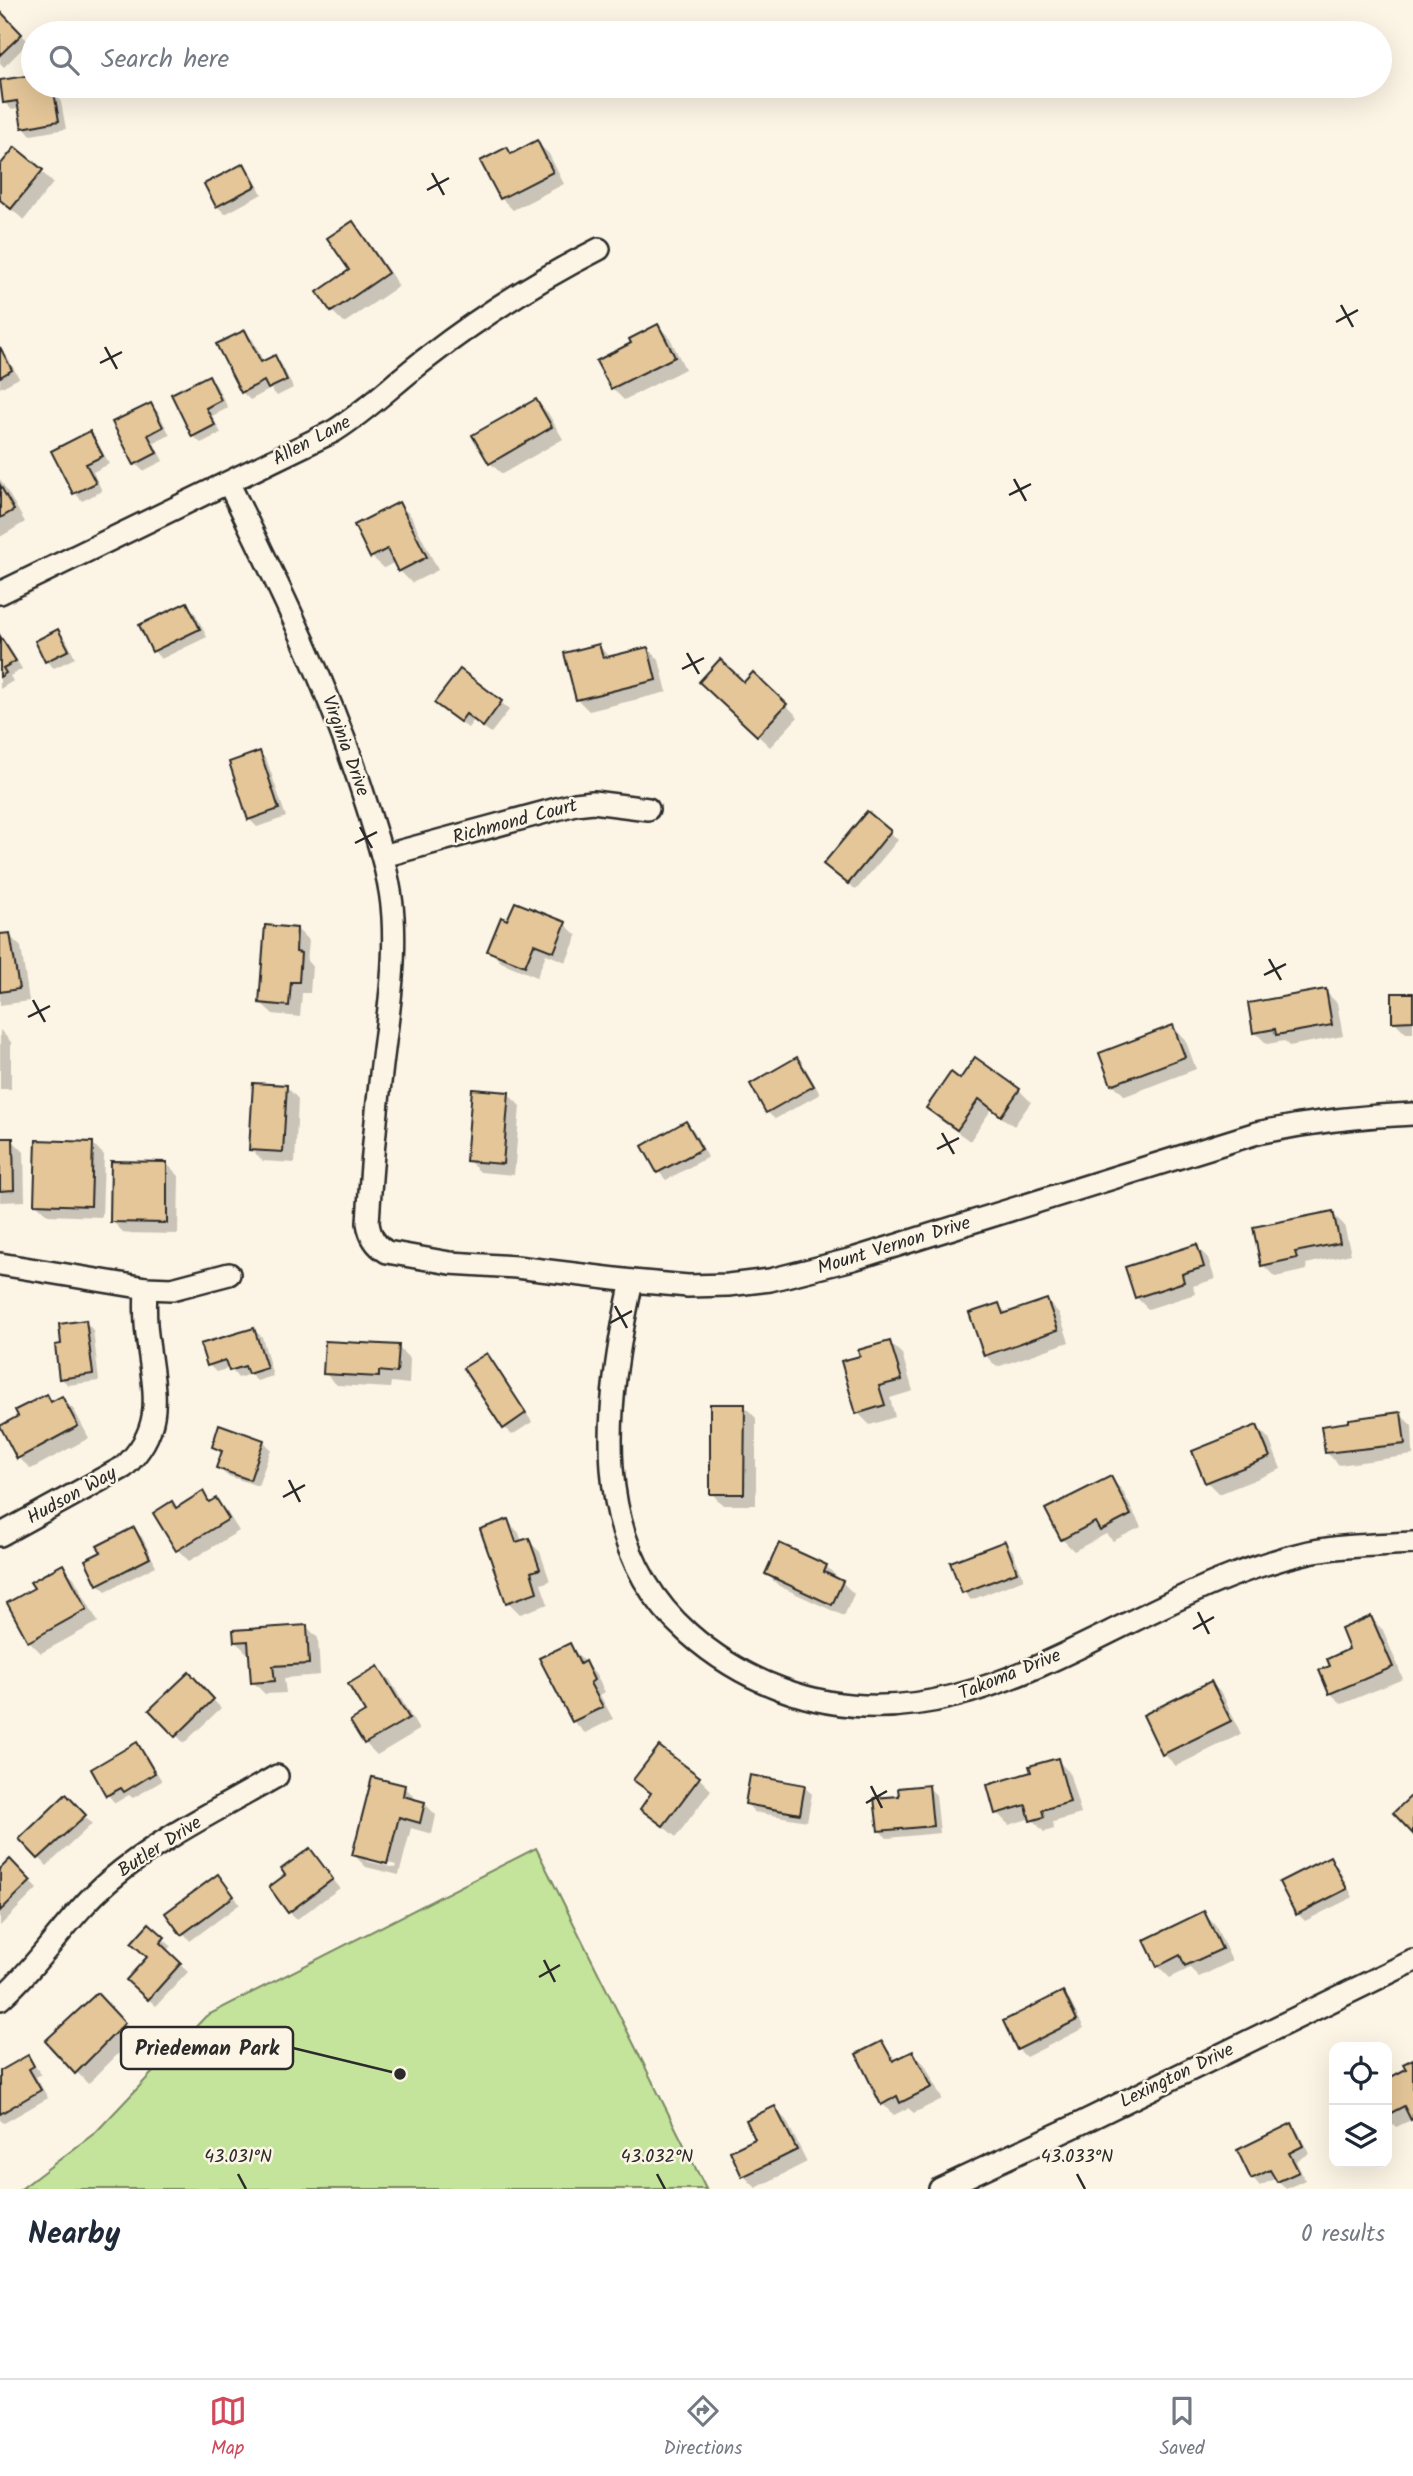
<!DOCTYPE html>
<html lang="en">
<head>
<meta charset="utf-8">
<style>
  body { margin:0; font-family:Kalam,sans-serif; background:#f2f2f3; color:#1f2937 }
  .controls { position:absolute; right:21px; bottom:21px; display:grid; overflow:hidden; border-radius:14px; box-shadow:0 7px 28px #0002 }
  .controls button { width:63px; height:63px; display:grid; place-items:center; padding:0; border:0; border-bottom:2px solid #e0e1e3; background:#fff; color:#1f2937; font:35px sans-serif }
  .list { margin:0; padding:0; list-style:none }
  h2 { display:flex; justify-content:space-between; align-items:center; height:91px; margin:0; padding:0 28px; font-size:30px }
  h2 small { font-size:23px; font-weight:400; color:#747a83 }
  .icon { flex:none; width:38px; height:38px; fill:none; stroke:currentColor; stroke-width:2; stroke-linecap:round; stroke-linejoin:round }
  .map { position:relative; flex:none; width:1413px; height:2189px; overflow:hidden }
  .search { position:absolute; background:#fff; box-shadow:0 7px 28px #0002; left:21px; right:21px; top:21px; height:77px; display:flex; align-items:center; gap:18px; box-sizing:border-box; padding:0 24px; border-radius:38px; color:#747a83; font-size:26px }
  .sheet { height:189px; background:#fff }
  nav { display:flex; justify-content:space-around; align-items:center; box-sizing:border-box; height:98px; border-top:2px solid #e0e1e3; background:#fff; font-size:19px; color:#747a83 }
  nav a { display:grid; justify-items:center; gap:4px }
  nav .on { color:#d1495b }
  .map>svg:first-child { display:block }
  .green { fill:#c4e39b; stroke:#788763; stroke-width:2 }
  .shadow { fill:#0003; fill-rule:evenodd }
  .building { fill:#e4c698; stroke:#2b2b2b; stroke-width:2 }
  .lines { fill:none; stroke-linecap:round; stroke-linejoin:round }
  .street-casing { stroke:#2b2b2b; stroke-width:26 }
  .street { stroke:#fcf5e5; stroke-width:21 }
  .ticks { fill:none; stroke:#2b2b2b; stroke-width:2.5 }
  .labels { text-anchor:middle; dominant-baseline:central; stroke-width:5; stroke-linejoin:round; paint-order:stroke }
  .street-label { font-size:19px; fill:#2b2b2b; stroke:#fcf5e5 }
  .ticks-label { font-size:18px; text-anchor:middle; fill:#2b2b2b; stroke:#fcf5e5; stroke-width:5; stroke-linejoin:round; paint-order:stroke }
  .leader { fill:none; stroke:#2b2b2b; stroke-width:2.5 }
  .callout-dot { fill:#2b2b2b; stroke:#fcf5e5; stroke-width:2.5 }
  .callout { fill:#fcf5e5; stroke:#2b2b2b; stroke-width:2.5 }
  .callout-label { font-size:21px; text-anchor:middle; font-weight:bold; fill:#2b2b2b }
</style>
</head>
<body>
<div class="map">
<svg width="1413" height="2189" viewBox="0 0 1413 2189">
  <rect width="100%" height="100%" fill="#fcf5e5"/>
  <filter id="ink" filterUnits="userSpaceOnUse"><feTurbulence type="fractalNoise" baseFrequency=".0143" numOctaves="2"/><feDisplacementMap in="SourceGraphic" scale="14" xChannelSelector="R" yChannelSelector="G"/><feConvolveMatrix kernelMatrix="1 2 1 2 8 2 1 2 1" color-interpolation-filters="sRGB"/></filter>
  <g filter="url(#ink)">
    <polygon class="green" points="536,1848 706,2189 21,2189 96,2132 206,2016"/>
    <g class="shadow">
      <polygon points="0,13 29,42 4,67 0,63"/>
      <polygon points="33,76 33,86 58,86 66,129 31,135 24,127 20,108 12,110 4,102 1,82"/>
      <polygon points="537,142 549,154 564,184 513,210 501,198 507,149 513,155"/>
      <polygon points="244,165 251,173 262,194 225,214 217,206"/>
      <polygon points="0,168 42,172 53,183 24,220 0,200"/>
      <polygon points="353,223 364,235 399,286 344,323 332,311 351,270"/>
      <polygon points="658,326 670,338 685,369 624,400 612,388 633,344"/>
      <polygon points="245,332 253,340 264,363 274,357 282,365 293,388 277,396 271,389 250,400 242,392"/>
      <polygon points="0,349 6,355 19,378 0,388"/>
      <polygon points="208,377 216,385 228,408 212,416 221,433 201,443 193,436"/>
      <polygon points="536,401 548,413 563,439 502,474 490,463"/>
      <polygon points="151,405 158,412 170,435 154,443 163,461 143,471 136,464"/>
      <polygon points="89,433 97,441 109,464 93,472 102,491 82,501 75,493"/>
      <polygon points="0,479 25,522 0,537"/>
      <polygon points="399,504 411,516 438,570 412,583 400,571 395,562 384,568 372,557"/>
      <polygon points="187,604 194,611 207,637 161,659 154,651 141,626"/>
      <polygon points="58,632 66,639 75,658 54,668 46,661"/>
      <polygon points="0,638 8,645 22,669 10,676 13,681 0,689"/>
      <polygon points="599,646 610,658 648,649 659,660 667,692 589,711 577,699"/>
      <polygon points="744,684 786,705 798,717 770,747 713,694"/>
      <polygon points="501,702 509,710 491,733 474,720 468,728 444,710"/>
      <polygon points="260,753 267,761 286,817 257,827 249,819"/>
      <polygon points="867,813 898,840 856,890 833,871"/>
      <polygon points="508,922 565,924 577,936 566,962 546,954 537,977 501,962 489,950"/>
      <polygon points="297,929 309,941 307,961 312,966 310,993 302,993 300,1017 273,1014 261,1003"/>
      <polygon points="9,935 21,947 29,1001 0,1005 0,936"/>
      <polygon points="1325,991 1337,1003 1343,1036 1289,1046 1284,1041 1267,1044 1255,1032"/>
      <polygon points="1413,995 1413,1033 1406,1033 1394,1021"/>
      <polygon points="1173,1027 1185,1039 1196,1069 1125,1096 1113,1084"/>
      <polygon points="0,1030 11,1042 11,1089 0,1089"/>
      <polygon points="797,1060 805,1067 820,1094 775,1119 767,1112"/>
      <polygon points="287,1087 298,1099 295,1163 263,1161 251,1149"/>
      <polygon points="1019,1090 1031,1102 1014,1126 991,1110 970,1141 940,1120 928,1108"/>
      <polygon points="508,1094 520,1106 514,1175 480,1172 468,1160"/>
      <polygon points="686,1124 694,1131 708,1157 666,1180 659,1172"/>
      <polygon points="0,1140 12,1140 24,1152 25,1201 0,1202"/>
      <polygon points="92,1143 104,1155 102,1217 48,1215 36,1204"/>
      <polygon points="167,1164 179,1176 178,1234 124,1233 112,1221"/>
      <polygon points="1332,1213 1344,1225 1351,1254 1306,1264 1307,1270 1275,1277 1263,1265"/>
      <polygon points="1196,1246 1208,1258 1215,1279 1193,1286 1195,1294 1148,1309 1136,1297"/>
      <polygon points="1047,1301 1059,1313 1069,1342 997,1367 985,1355 998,1305 1008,1314"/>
      <polygon points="85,1322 93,1330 99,1381 68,1385 61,1378"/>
      <polygon points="254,1330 262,1337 273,1376 257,1381 250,1374 238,1378 230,1368 216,1372 209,1365"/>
      <polygon points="890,1343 902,1354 913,1391 890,1398 895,1417 870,1425 858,1413 862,1357"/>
      <polygon points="398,1347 410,1359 409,1384 391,1382 390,1388 337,1385 325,1373"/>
      <polygon points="486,1355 494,1362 532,1422 512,1435 504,1427"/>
      <polygon points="47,1396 53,1403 62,1398 74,1410 89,1438 31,1469 19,1458 21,1417"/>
      <polygon points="744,1406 756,1418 756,1505 723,1505 711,1493"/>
      <polygon points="1400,1414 1412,1426 1413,1455 1339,1465 1327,1453 1352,1424"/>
      <polygon points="1257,1427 1269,1439 1281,1469 1219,1494 1207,1482 1195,1452"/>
      <polygon points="263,1441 271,1449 258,1486 226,1475 218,1467 222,1455 214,1447"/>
      <polygon points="1110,1478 1122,1490 1141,1527 1113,1541 1106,1534 1074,1551 1062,1539"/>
      <polygon points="202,1494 211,1503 215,1500 227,1512 239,1531 189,1561 178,1550 171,1503 177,1509"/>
      <polygon points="508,1521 519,1533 522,1542 528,1540 540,1552 550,1581 541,1584 548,1604 520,1614 508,1602"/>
      <polygon points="134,1530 142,1537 156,1566 106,1591 98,1584"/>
      <polygon points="1005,1543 1012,1550 1024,1579 971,1600 964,1592"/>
      <polygon points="62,1566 74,1578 98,1622 41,1653 29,1641 36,1589"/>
      <polygon points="826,1566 854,1594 844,1616 779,1586 767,1574"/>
      <polygon points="1371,1618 1383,1630 1403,1679 1342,1704 1330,1693 1332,1667 1352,1650"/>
      <polygon points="306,1626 318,1638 320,1675 284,1678 286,1693 265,1694 253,1682 251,1653 247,1653 235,1641"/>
      <polygon points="569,1645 596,1675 605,1692 600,1695 613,1719 585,1733 573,1721 542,1659"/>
      <polygon points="378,1668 390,1680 419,1730 377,1755 365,1743 367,1712"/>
      <polygon points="189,1675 221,1708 184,1743 152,1710"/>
      <polygon points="1211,1683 1223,1695 1241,1734 1176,1766 1164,1754"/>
      <polygon points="137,1744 144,1752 162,1781 133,1798 129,1795 115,1803 108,1795 93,1770"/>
      <polygon points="1057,1760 1069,1772 1081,1814 1053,1822 1054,1829 1044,1832 1031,1818 1009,1825 997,1813 1033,1773"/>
      <polygon points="699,1778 711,1790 676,1837 642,1809 652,1795 635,1780"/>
      <path d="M405,1787L416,1799V1801L424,1803L436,1815L432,1834L411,1828L399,1875L366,1867L354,1855ZM366,1857L396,1865L395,1868L366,1861Z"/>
      <polygon points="804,1787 812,1794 807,1821 754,1812 747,1804"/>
      <polygon points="928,1787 936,1795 940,1833 887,1838 879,1830 901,1798"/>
      <polygon points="66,1797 92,1824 47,1866 21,1839"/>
      <polygon points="310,1850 340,1888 297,1919 289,1912 288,1875"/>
      <polygon points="1330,1859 1337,1866 1353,1897 1305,1921 1298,1914"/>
      <polygon points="10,1862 37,1889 0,1926 0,1872"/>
      <polygon points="225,1884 240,1904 190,1941 168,1914"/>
      <polygon points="1203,1913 1215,1925 1232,1961 1199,1977 1190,1968 1170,1978 1158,1966"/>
      <polygon points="149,1926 171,1946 166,1951 188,1972 156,2006 136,1988 149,1958"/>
      <polygon points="1063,1994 1070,2001 1084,2028 1026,2057 1018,2049"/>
      <polygon points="109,2007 136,2036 88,2084 48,2041"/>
      <polygon points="882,2043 897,2061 913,2053 925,2065 942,2099 914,2113 908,2108 894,2115 882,2104"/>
      <polygon points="28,2057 41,2074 36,2077 48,2098 4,2123 0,2120 0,2073"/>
      <polygon points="1413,2061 1413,2119 1396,2127 1387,2118 1387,2081 1408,2070"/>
      <polygon points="774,2108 786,2120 807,2162 756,2188 744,2176 758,2140"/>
      <polygon points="1292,2125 1299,2133 1309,2154 1296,2161 1305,2180 1286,2189 1276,2178 1260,2186 1253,2178"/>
    </g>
    <g class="building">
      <polygon points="0,11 22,34 0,55"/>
      <polygon points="33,75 33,86 53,86 59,121 22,128 17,101 3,103 0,80"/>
      <polygon points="537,140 553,172 500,199 480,161 507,147 511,154"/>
      <polygon points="15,147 43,170 11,209 0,200 0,165"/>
      <polygon points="244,163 256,186 216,207 204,184"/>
      <polygon points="353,221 388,273 331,312 317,292 349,270 327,238"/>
      <polygon points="658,324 675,357 611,389 596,361 631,343 629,339"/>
      <polygon points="245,330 261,362 275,355 287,380 268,389 264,381 241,393 216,344"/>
      <polygon points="0,347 12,370 0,377"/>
      <polygon points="209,375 221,400 206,408 215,425 192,437 171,394"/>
      <polygon points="536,399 552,427 489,464 472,435"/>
      <polygon points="151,403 163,427 148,435 157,453 134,465 112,422"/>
      <polygon points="90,431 103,456 86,464 96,483 73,494 51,451"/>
      <polygon points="0,485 14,510 0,518"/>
      <polygon points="399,502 427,557 398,572 387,549 370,558 354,525"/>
      <polygon points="187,602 200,629 152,652 139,625"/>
      <polygon points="58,629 69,650 45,662 35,641"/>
      <polygon points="0,636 16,661 3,668 6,673 0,677"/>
      <polygon points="599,644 603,658 648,647 656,680 576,700 564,653"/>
      <polygon points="720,659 744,682 753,672 787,704 757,736 699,682"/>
      <polygon points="460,669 502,701 483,727 466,714 460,722 434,703"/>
      <polygon points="260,751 279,809 248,820 229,762"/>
      <polygon points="867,811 891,831 848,884 823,864"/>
      <polygon points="515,902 566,922 554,952 534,944 525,966 487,951 501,917 507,920"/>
      <polygon points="265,925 297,928 296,952 301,953 299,982 291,982 289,1006 259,1003"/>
      <polygon points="10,933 19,989 0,992 0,934"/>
      <polygon points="1326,989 1332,1025 1276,1035 1275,1029 1253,1033 1248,1003"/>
      <polygon points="1392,993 1413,993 1413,1021 1392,1022"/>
      <polygon points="1173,1025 1185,1057 1111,1085 1099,1053"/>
      <polygon points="797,1057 814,1086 766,1113 750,1084"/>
      <polygon points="975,1057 1020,1089 1001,1116 979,1099 957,1130 926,1108 951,1072 960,1079"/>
      <polygon points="253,1083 287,1085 283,1152 249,1150"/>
      <polygon points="472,1089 509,1092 503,1164 466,1161"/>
      <polygon points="686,1121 702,1149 657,1173 642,1146"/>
      <polygon points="0,1138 13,1138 14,1190 0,1191"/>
      <polygon points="36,1140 93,1142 91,1206 34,1204"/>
      <polygon points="111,1161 167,1162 167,1223 110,1222"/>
      <polygon points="1333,1211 1340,1243 1295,1252 1297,1258 1261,1266 1253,1227"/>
      <polygon points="1197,1244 1204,1267 1182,1274 1184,1282 1135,1298 1125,1267"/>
      <polygon points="1047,1299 1058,1330 984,1356 969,1313 999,1303 1003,1314"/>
      <polygon points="86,1320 93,1374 59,1379 55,1345 61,1344 59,1324"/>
      <polygon points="254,1328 267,1368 248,1374 245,1366 229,1371 225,1360 207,1366 200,1344"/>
      <polygon points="325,1341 399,1345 397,1373 379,1371 379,1377 323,1374"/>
      <polygon points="890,1341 902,1380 879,1386 885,1405 856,1414 841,1361 860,1356 858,1350"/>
      <polygon points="487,1353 526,1413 503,1429 463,1368"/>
      <polygon points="47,1394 51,1402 62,1396 78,1426 17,1459 0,1426 18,1416 15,1410"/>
      <polygon points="710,1404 745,1404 744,1494 710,1494"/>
      <polygon points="1401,1412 1405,1444 1325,1453 1321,1426 1349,1422 1349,1419"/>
      <polygon points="219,1424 264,1440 250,1480 216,1468 222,1451 212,1447"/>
      <polygon points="1257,1425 1270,1457 1205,1483 1192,1451"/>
      <polygon points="1111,1476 1131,1515 1100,1531 1095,1522 1061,1540 1045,1509"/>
      <polygon points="203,1491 209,1502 216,1498 229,1519 176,1551 153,1513 172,1501 176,1508"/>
      <polygon points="508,1519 516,1542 529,1538 540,1569 531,1572 537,1592 506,1603 480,1529"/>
      <polygon points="134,1527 150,1558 97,1585 85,1560 101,1552 97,1546"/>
      <polygon points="1005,1541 1017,1572 962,1593 950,1562"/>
      <polygon points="779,1543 827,1565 824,1572 843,1581 832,1605 765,1574"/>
      <polygon points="63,1564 87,1609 28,1642 7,1603 34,1588 30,1582"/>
      <polygon points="1371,1616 1393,1667 1329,1694 1319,1670 1330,1666 1327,1659 1349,1649 1341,1629"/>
      <polygon points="307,1625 309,1664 273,1666 275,1681 251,1683 248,1641 234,1642 233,1630"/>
      <polygon points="570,1643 580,1664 585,1661 594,1680 590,1683 603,1707 572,1722 539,1658"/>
      <polygon points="378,1666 409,1718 364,1744 350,1721 365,1712 348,1684"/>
      <polygon points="189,1672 214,1699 175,1737 149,1710"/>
      <polygon points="1211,1681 1231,1721 1162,1755 1143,1715"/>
      <polygon points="137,1742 155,1773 124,1792 121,1788 106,1796 91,1769"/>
      <polygon points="659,1746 700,1777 663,1826 640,1809 651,1793 633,1780"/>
      <polygon points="1058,1758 1070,1802 1042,1810 1044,1817 1030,1821 1026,1805 995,1814 987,1785 1031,1772 1029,1766"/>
      <polygon points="750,1775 805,1785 800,1814 745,1804"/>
      <polygon points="372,1777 405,1785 403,1796 425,1802 420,1823 399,1817 387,1864 352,1855"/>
      <polygon points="929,1785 933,1826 878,1831 874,1798 899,1796 898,1788"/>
      <polygon points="66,1794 86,1815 38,1859 19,1839"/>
      <polygon points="1413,1794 1413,1834 1393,1813"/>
      <polygon points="310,1848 333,1879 288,1913 269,1887 285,1875 281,1869"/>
      <polygon points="1330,1856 1347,1889 1296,1915 1279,1882"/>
      <polygon points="10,1859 31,1881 0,1911 0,1869"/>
      <polygon points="218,1874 234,1896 181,1935 165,1913"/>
      <polygon points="1204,1911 1222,1949 1185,1966 1180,1955 1157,1967 1144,1940"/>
      <polygon points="149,1923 165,1937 160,1943 181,1963 148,2000 126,1980 147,1957 131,1943"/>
      <polygon points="1063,1991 1077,2020 1017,2050 1003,2021"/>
      <polygon points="97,1993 125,2023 75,2074 45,2041"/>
      <polygon points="882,2041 893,2061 913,2051 932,2087 900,2103 897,2096 881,2105 856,2054"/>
      <polygon points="28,2055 34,2066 29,2069 41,2090 0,2114 0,2071"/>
      <polygon points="1413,2059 1413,2118 1411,2120 1404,2106 1387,2115 1387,2079 1406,2069 1403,2064"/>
      <polygon points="775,2106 797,2150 742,2177 730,2151 755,2139 746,2120"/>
      <polygon points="1292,2123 1303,2146 1289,2153 1299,2172 1277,2182 1270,2170 1251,2179 1237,2150"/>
    </g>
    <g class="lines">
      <g class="street-casing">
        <g id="street">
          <path d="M229,484C281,590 333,696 368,809C379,845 391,880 393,917C396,966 388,1016 382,1065C376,1117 371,1170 368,1223C370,1236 375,1245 387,1252L450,1263L516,1267L632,1281L688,1286L728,1285L770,1280L853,1259L1257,1133C1309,1122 1360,1116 1413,1114"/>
          <path d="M0,593L334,431C368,410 395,382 427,358C481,316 538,280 599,249"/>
          <polyline points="383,856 575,804 593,802 648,809"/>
          <polyline points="0,1264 146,1288 172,1289 229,1274"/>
          <path d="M632,1281C606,1401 586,1543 688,1633C716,1658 746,1676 781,1689C939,1749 1076,1640 1216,1582C1245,1570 1278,1559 1309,1552C1343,1545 1379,1545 1413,1543"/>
          <path d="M0,1535L124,1467C166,1428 154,1392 148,1342C145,1323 145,1306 146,1288"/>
          <path d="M0,1999C41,1963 68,1916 109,1881C159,1838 220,1809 277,1776"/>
          <polyline points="940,2189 1071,2128 1413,1961"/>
        </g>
      </g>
      <use href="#street" class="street"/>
    </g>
  </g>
  <path class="ticks" d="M432,173L444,195M427,190L449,178M1341,305L1353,327M1336,322L1358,310M105,347L117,369M100,363L122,352M1014,479L1026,501M1009,495L1031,484M687,653L699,674M682,669L704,658M360,827L372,848M355,843L377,832M1269,959L1281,980M1264,975L1286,964M33,1000L45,1022M28,1017L50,1006M942,1133L954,1154M937,1149L959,1138M615,1306L627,1328M610,1323L632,1311M289,1480L300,1502M283,1497L305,1485M1198,1612L1209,1634M1193,1629L1214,1617M871,1786L882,1808M866,1803L887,1791M544,1960L555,1982M539,1977L560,1965M238,2174L246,2189M657,2174L665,2189M1077,2174L1085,2189"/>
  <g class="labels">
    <g class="street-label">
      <text transform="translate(312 441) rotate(-28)">Allen Lane</text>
      <text transform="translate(345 746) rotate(70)">Virginia Drive</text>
      <text transform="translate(515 822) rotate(-15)">Richmond Court</text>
      <text transform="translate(894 1246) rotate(-17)">Mount Vernon Drive</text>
      <text transform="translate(72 1496) rotate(-29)">Hudson Way</text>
      <text transform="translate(1010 1675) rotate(-22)">Takoma Drive</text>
      <text transform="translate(160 1847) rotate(-33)">Butler Drive</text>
      <text transform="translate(1177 2076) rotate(-26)">Lexington Drive</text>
    </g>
  </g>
  <g class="ticks-label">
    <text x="238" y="2162">43.031°N</text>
    <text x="657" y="2162">43.032°N</text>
    <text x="1077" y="2162">43.033°N</text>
  </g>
  <path class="leader" d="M400 2074L293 2048"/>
  <circle class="callout-dot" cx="400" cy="2074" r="7"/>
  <rect class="callout" x="121" y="2027" width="172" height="42" rx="7"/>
  <g class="callout-label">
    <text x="207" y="2055">Priedeman Park</text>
  </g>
</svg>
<div class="controls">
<button><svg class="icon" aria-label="locate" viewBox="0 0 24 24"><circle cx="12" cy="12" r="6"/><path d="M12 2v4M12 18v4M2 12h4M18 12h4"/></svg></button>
<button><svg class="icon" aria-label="layers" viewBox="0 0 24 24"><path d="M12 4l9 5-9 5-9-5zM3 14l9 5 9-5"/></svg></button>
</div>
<div class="search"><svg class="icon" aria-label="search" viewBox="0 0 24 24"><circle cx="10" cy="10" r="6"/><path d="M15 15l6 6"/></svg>Search here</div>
</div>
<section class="sheet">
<h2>Nearby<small>0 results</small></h2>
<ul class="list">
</ul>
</section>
<nav>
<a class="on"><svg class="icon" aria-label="map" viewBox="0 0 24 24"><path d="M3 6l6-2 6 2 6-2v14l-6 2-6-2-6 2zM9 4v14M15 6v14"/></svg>Map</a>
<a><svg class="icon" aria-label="directions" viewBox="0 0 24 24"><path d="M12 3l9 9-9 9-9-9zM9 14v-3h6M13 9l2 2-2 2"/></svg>Directions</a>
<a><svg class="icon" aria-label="saved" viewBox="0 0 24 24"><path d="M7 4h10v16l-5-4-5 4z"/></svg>Saved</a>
</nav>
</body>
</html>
